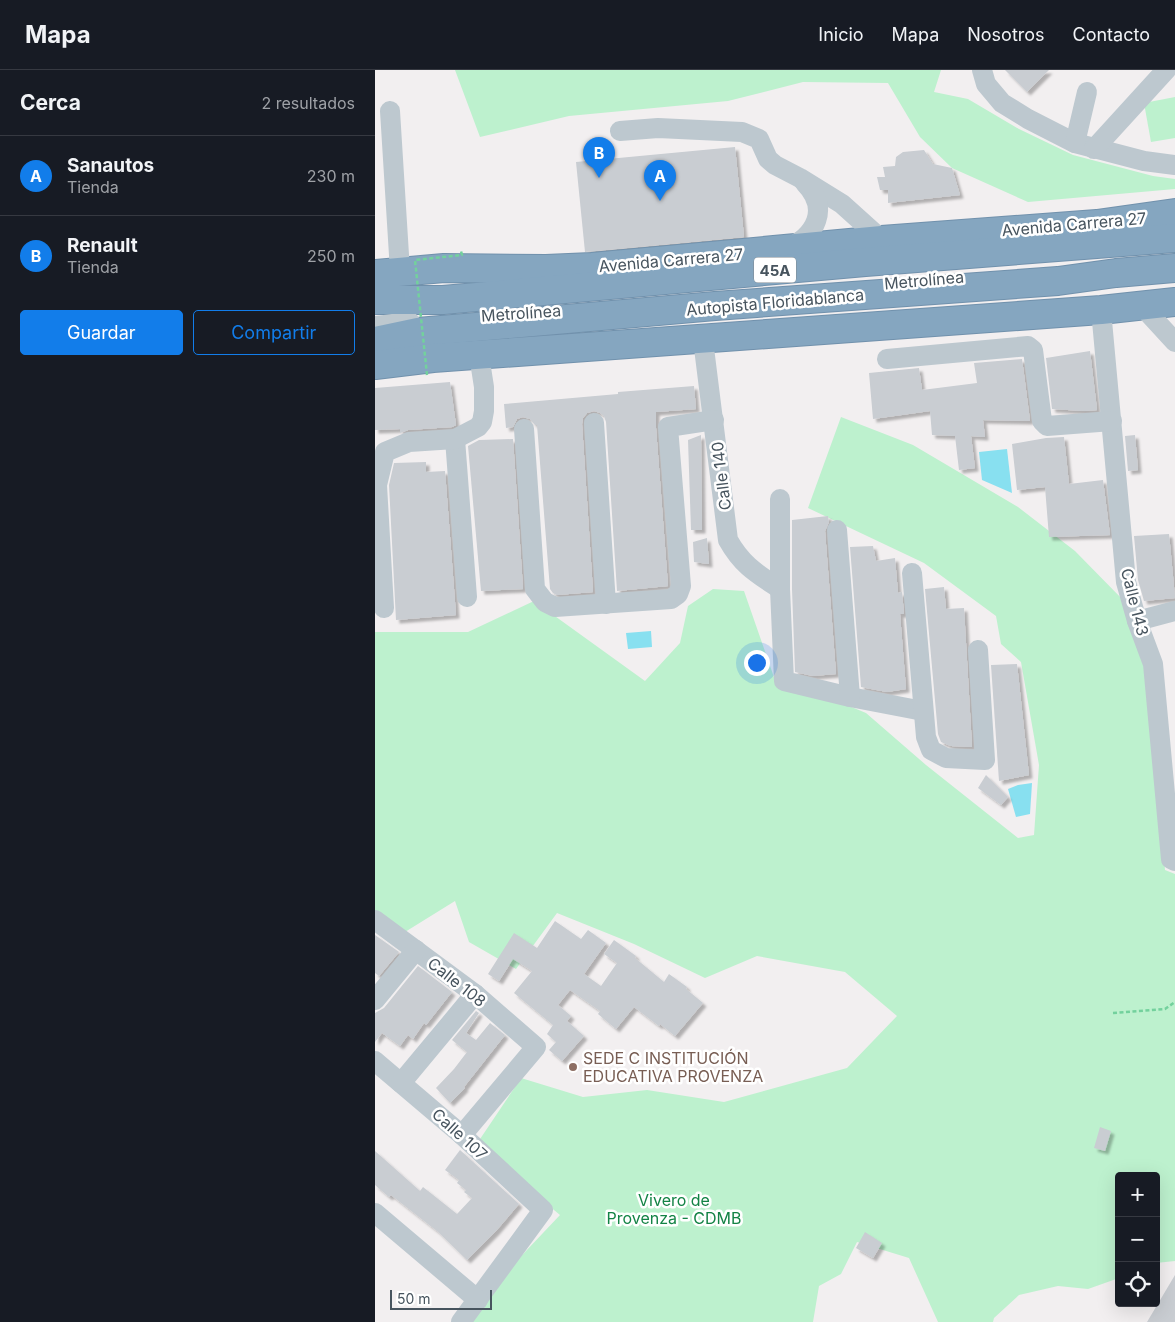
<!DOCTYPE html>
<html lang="es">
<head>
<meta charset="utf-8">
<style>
  body { margin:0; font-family:Inter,sans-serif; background:#20242c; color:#f1f3f6 }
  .controls { position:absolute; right:15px; bottom:15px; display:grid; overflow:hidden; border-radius:5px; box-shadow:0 5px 20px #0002 }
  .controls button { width:45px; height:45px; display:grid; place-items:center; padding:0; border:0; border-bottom:1px solid #363941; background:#171b24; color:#f1f3f6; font:25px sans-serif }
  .scale { position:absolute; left:15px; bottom:12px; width:102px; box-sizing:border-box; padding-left:5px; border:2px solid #47545e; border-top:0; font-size:14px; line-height:18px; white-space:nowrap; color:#47545e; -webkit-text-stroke:4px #fff; paint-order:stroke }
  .you { position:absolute; left:381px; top:592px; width:18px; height:18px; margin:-12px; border:4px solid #fff; border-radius:50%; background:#1a73e8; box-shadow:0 0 0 8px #1a73e833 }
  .badge { display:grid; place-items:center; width:32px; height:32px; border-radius:50%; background:#127dea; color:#fff; font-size:16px; font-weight:700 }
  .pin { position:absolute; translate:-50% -41px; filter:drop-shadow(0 1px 2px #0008) }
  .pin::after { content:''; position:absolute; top:26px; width:18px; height:15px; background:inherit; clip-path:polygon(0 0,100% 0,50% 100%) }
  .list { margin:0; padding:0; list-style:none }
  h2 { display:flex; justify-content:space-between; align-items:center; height:65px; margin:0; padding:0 20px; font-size:21px }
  h2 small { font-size:16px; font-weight:400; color:#9ea1a6 }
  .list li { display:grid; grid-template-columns:32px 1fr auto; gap:15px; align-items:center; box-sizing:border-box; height:80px; padding:0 20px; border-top:1px solid #363941 }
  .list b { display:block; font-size:19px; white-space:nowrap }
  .list p { margin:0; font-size:16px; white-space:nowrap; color:#9ea1a6 }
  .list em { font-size:16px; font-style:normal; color:#9ea1a6 }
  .actions { display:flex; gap:10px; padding:15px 20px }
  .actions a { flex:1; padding:11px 0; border:1px solid #127dea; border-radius:5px; text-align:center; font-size:18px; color:#127dea }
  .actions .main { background:#127dea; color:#fff }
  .icon { flex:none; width:28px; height:28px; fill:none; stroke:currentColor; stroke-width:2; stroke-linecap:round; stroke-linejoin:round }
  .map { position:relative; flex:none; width:800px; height:1252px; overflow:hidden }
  header { display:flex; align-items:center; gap:30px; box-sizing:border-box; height:70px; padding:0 25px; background:#171b24; border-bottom:1px solid #363941 }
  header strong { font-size:24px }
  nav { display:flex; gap:28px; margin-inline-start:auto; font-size:18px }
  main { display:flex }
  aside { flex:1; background:#171b24 }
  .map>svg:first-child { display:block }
  .green { fill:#bdf1ce }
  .water { fill:#88e0f0 }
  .building { fill:#c9cdd2; filter:url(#shadow) }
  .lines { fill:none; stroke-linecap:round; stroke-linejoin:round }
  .highway-casing { stroke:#7191ac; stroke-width:30 }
  .path { stroke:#73d19d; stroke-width:2.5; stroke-dasharray:4 2.5; stroke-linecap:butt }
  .minor { stroke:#bdc8cf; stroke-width:20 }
  .highway { stroke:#85a6c0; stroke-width:28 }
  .path-bridge { stroke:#73d19d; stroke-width:2.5; stroke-dasharray:4 2.5; stroke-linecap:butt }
  .education-dot { fill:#8d6e63; stroke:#fff; stroke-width:2 }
  .labels { text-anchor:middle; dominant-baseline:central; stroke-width:5; stroke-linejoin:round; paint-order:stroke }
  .shield { fill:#fff; stroke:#7e878e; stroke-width:1 }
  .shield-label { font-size:15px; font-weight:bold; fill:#47545e }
  .street-label { font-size:16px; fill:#47545e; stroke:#fff }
  .education-label { font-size:16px; fill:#785e54; stroke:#fff; text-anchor:start }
  .park-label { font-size:16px; fill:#138345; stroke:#fff }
</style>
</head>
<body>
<header>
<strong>Mapa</strong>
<nav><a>Inicio</a><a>Mapa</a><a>Nosotros</a><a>Contacto</a></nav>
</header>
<main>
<aside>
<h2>Cerca<small>2 resultados</small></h2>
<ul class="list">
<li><span class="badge">A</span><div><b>Sanautos</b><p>Tienda</p></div><em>230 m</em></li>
<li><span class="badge">B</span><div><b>Renault</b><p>Tienda</p></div><em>250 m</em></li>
</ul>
<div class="actions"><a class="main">Guardar</a><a>Compartir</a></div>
</aside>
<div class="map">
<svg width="800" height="1252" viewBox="0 0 800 1252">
  <defs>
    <filter id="shadow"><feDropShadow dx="3.5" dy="3.5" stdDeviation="1" flood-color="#0004"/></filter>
  </defs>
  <rect width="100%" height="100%" fill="#f2eff0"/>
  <g class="green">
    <polygon points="80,0 566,0 559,22 593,29 644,59 698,85 778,106 800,109 800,119 653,132 577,98 545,67 513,13 428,12 353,31 194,46 105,67"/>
    <polygon points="800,27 800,68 776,72 769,33"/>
    <polygon points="466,347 538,375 643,437 700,481 751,533 775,604 790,800 800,804 800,1191 781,1193 781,1106 744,1106 744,1208 713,1219 683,1216 644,1225 619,1248 618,1252 563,1252 534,1188 482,1172 466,1204 444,1216 438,1252 90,1252 113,1221 185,1145 101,1075 146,1008 208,1027 272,1020 349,1032 472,998 522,946 470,902 382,886 330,908 259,874 182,843 141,899 94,872 80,831 30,862 0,843 0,562 93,562 159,531 270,611 305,573 313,536 338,519 369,521 401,613 421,614 491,643 551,695 643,768 659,765 664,695 646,592 626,574 621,546 549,493 433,438"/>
  </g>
  <g class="water">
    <polygon points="632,379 637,423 607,410 604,382"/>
    <polygon points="276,561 277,577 253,579 251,563"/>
    <polygon points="657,713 655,744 641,747 633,719 643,715"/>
  </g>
  <g class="building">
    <polygon points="630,0 674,0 652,22"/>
    <polygon points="360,77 369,167 210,182 201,92"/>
    <polygon points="549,80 558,94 577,98 585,125 513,133 513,120 505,120 502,107 510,107 508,97 520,96 521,87 528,82"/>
    <polygon points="715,281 722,340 709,341 677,339 671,288"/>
    <polygon points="647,289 655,351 608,350 610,367 596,366 600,398 584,400 580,366 557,365 555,341 498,349 494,303 544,298 547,320 602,313 599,293"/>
    <polygon points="75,312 81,355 77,357 33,360 25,363 25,359 0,360 0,318"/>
    <polygon points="319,316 321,339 281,342 281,358 293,516 242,521 231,352 229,346 225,343 219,341 212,343 208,348 207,354 218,522 182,525 178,523 175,519 162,355 160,355 155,349 148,347 142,349 138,357 131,358 129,334 243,324 243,322"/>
    <polygon points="326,365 327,460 316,460 313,370"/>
    <polygon points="760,365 763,400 753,401 750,366"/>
    <polygon points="689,367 694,414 728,410 735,465 674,467 670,417 642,420 637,374 671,368"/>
    <polygon points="138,369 148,519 106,521 93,376 104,370"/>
    <polygon points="51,392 51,402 70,401 81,545 21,550 14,415 19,393"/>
    <polygon points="453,446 454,452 450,461 461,604 438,606 420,602 417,519 417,450"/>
    <polygon points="794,464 800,528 769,531 763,510 759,466"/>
    <polygon points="332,468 334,494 319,492 318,472"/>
    <polygon points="498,476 501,491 520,488 523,523 527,522 529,544 525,544 531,619 512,622 486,617 475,477"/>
    <polygon points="569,517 571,539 589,538 597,677 576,676 566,672 563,664 550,519"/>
    <polygon points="642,594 654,705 624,711 616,595"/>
    <polygon points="611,705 633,727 626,735 603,718"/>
    <polygon points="180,851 206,869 213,860 231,873 209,904 226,916 242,893 229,884 239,870 261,886 260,888 289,912 294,904 312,917 311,919 328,933 300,966 285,954 284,956 259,937 241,959 223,944 225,941 195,920 183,935 196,946 192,951 209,966 187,991 174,980 181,972 172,964 178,955 139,923 157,901 138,889 124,911 113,904 139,863 162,878"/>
    <polygon points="0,865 24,882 4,906 0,903"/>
    <polygon points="43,896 77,922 51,955 49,953 38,969 33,965 25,976 7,963 0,972 0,943 9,938"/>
    <polygon points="101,941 104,943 91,963 101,970 115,953 130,965 89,1017 90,1018 75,1033 61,1018 79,999 92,982 77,970"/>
    <polygon points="725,1057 736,1061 730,1081 719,1078"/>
    <polygon points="85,1080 144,1134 121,1161 92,1190 62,1161 16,1125 14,1127 0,1115 0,1081 45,1121 48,1117 82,1144 97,1128 89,1122 91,1120 82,1113 84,1110 70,1100"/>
    <polygon points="490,1162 507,1173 498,1188 481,1178"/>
    <polygon points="800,1205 800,1252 772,1252"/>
  </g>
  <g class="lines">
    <g class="highway-casing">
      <g id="highway">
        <polyline points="0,204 69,198 171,199 217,197 507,170 722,154 800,143"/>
        <polyline points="0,230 68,230 490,192 800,168"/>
        <polyline points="0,271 43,262 340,236 683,211 741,203 800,198"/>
        <polyline points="0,295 58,288 726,240 800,232"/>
      </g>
    </g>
    <polyline class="path" points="738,943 790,939 800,932"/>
    <g class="minor">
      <polyline points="607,0 611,14 627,33 653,49 700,73 769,91 800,95"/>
      <polyline points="15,41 25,201"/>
      <polyline points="245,61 283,58 367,62 384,69 393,89 400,95 425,108 467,134 507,170"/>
      <polyline points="700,73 712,22"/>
      <polyline points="719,79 791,0"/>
      <path d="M412,179C441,165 455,139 430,113"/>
      <polyline points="766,235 800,272"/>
      <polyline points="726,240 751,512 762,551 778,594 796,789 800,791"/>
      <polyline points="0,256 35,252"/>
      <path d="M328,270L353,470C367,495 381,503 405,519"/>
      <polyline points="512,289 653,276 658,280 667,351 672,356 737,351"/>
      <polyline points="219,353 231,534"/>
      <polyline points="149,359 160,519 170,532 180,537 296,529 303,524 306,516 293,357 339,350"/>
      <polyline points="80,369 92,527"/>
      <polyline points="405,429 405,519 409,611 475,627 548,641"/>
      <polyline points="462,460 475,627"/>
      <polyline points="537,503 551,667 556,680 571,688 610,690 603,580"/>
      <polyline points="9,538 2,415 10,382 34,372 80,369 103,357 107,352 109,341 109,317 104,285"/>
      <polyline points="762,551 800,541"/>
      <polyline points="0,850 100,924 161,977 87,1065"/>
      <polyline points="0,930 41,880"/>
      <polyline points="0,991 87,1065 168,1140 86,1252"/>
      <polyline points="26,1013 100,924"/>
      <polyline points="0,1143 103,1230"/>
    </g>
    <use href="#highway" class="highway"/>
    <polyline class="path-bridge" points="52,305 40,190 87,185 86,181"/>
  </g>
  <circle class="education-dot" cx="198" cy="997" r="5"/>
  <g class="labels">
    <rect class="shield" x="379" y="187.5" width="42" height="25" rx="4"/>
    <g class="shield-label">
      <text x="400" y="200">45A</text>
    </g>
    <g class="street-label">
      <text transform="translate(699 154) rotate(-5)">Avenida Carrera 27</text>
      <text transform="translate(296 190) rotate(-5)">Avenida Carrera 27</text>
      <text transform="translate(549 210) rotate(-5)">Metrolínea</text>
      <text transform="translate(400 232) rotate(-5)">Autopista Floridablanca</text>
      <text transform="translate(146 243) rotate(-4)">Metrolínea</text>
      <text transform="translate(346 406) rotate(-97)">Calle 140</text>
      <text transform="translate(760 532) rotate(76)">Calle 143</text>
      <text transform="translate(82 912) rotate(38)">Calle 108</text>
      <text transform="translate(85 1064) rotate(42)">Calle 107</text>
    </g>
    <g class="education-label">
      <text x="208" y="988">SEDE C INSTITUCIÓN<tspan x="208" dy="18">EDUCATIVA PROVENZA</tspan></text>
    </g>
    <g class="park-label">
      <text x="299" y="1130">Vivero de<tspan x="299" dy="18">Provenza - CDMB</tspan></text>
    </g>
  </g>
</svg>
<div class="controls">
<button>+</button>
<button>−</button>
<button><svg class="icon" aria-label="locate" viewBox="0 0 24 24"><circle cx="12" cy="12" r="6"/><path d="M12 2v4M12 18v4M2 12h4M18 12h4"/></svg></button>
</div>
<div class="scale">50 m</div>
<div class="you"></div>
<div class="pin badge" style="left:285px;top:131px">A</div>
<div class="pin badge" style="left:224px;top:108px">B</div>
</div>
</main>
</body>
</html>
